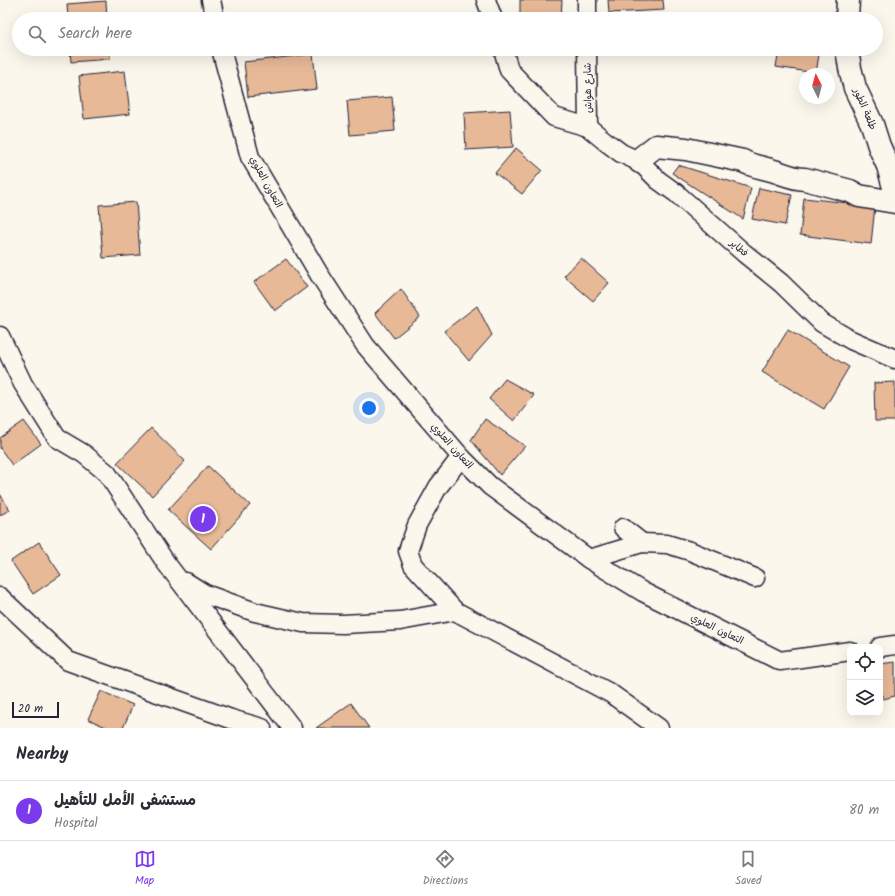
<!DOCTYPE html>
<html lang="en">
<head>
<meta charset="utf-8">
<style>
  body { margin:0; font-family:Kalam,"Playpen Sans Arabic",sans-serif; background:#f2f2f3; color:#2b2b33 }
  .controls { position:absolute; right:12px; bottom:12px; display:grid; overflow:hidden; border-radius:8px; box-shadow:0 4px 16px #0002 }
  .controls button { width:36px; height:36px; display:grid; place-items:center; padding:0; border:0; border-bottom:1px solid #e1e1e2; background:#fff; color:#2b2b33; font:20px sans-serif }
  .compass { position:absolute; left:799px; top:68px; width:36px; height:36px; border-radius:50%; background:#fff; box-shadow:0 4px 16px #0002; rotate:354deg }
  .scale { position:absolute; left:12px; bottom:10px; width:47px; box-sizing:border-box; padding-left:4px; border:2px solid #22223b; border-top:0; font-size:11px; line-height:14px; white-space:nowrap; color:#22223b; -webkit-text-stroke:3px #fbf7ec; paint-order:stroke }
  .you { position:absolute; left:369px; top:408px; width:14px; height:14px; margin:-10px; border:3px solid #fff; border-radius:50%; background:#1a73e8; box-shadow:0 0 0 6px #1a73e833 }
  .badge { display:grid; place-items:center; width:26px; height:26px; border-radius:50%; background:#7c3aed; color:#fff; font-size:13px; font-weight:700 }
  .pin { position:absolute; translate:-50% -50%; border:2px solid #fff; box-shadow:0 1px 4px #0006 }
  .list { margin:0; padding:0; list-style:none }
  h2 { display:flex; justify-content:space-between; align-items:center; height:52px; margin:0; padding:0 16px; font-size:17px }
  h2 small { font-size:13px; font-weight:400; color:#7c7c81 }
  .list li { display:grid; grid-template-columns:26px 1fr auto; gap:12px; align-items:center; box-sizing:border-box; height:60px; padding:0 16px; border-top:1px solid #e1e1e2 }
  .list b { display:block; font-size:15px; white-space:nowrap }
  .list p { margin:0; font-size:13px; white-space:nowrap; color:#7c7c81 }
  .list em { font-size:13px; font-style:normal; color:#7c7c81 }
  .icon { flex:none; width:22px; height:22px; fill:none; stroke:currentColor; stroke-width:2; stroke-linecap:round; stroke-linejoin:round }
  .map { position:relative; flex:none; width:895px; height:728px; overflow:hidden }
  .search { position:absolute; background:#fff; box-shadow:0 4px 16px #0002; left:12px; right:12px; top:12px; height:44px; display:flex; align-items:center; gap:10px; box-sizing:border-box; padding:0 14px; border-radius:22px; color:#7c7c81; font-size:15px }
  .sheet { height:112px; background:#fff }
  nav { display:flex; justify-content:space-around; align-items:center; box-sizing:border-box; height:56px; border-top:1px solid #e1e1e2; background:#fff; font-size:11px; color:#7c7c81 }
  nav a { display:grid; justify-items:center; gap:2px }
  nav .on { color:#7c3aed }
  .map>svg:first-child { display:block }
  .building { fill:#e7b997; stroke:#22223b }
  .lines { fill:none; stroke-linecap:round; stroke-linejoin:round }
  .street-casing { stroke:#22223b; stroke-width:21 }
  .secondary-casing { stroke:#22223b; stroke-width:25 }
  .street { stroke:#fbf7ec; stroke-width:18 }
  .secondary { stroke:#fbf7ec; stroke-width:22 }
  .labels { text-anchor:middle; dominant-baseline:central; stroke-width:3; stroke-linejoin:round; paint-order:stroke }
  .street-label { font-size:10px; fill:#22223b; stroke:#fbf7ec }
</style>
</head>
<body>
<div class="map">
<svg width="895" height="728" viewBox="0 0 895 728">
  <rect width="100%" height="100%" fill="#fbf7ec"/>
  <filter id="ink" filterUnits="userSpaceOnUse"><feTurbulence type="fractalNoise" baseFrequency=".025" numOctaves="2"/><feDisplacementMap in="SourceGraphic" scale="8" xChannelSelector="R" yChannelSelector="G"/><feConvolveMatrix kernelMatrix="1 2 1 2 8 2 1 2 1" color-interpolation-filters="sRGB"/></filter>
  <g filter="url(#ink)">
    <g class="building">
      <polygon points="520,0 562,0 561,19 520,19"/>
      <polygon points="608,0 663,0 664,10 609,13"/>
      <polygon points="106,1 107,19 68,19 67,4"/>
      <polygon points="70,49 110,49 110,59 71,62"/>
      <polygon points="779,49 820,49 816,73 776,67"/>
      <polygon points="313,54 317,89 248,97 244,62"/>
      <polygon points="125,71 130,114 84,119 79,76"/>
      <polygon points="392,97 395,131 350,135 347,101"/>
      <polygon points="510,110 513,147 466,150 464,113"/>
      <polygon points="516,148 542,170 522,194 495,173"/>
      <polygon points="678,165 751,188 743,219 672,173"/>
      <polygon points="759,188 792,195 785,225 752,219"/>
      <polygon points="804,198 875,206 871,244 800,235"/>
      <polygon points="136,202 140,255 103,258 99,205"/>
      <polygon points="581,258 609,283 593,301 564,276"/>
      <polygon points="286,259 307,287 275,311 254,282"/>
      <polygon points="401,289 420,317 394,338 375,313"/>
      <polygon points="477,306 492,335 469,361 444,331"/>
      <polygon points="788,330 849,367 824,409 762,372"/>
      <polygon points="505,379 534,395 514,421 489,399"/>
      <polygon points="895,382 895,421 875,421 874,383"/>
      <polygon points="485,419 525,446 500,475 471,440"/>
      <polygon points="24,421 41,444 12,465 0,448 0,438"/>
      <polygon points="151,428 185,461 152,496 117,463"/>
      <polygon points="208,466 250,505 211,549 168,510"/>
      <polygon points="0,494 10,510 0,515"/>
      <polygon points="39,542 61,575 33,594 11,561"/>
      <polygon points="895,662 895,696 883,699 880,687 880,664"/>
      <polygon points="101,691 133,705 123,728 108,728 88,719"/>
      <polygon points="351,703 369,728 316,728"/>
    </g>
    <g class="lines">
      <g class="street-casing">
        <g id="street">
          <polyline points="211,0 215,19"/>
          <polyline points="486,0 493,19"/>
          <polyline points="587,0 587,19"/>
          <polyline points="221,49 250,157 319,274 365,345 461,457 490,486 589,559 643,592 780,661 850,651"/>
          <polyline points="503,49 509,70 554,117 588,127 605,141 621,153 640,162 658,180 676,193 744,253 781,283 822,323 851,340 895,359"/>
          <polyline points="587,49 588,127"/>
          <polyline points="0,336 23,384 57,438 84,454 107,473 166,563 292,728"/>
          <polyline points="461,457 438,487 417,525 408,551 413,565 455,611 610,693 659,728"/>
          <polyline points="623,528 642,543"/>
          <polyline points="589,559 642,543 667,544 690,551 755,578"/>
          <polyline points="186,582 205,594 255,612 303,623 343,624 400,621 455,611"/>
          <polyline points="0,597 68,661 231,719 262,728"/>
          <polyline points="880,647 895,645"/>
        </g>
      </g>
      <g class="secondary-casing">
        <g id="secondary">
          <polyline points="847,19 848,0"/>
          <polyline points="847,49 850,68 855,88 872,124 879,146 888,166 895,191"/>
          <path d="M640,162L642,157L656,146L686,149L743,161C751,166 761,167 771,170C782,173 793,179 805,179L850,191L859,196L895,202"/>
        </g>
      </g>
      <use href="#street" class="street"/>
      <use href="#secondary" class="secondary"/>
    </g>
  </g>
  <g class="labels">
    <g class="street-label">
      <text transform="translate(588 88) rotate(-91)">شارع هواش</text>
      <text transform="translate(865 109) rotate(67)">طلعة الطور</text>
      <text transform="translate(266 182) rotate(61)">التعاون العلوي</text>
      <text transform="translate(739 248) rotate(40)">فطاير</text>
      <text transform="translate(452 446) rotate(48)">التعاون العلوي</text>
      <text transform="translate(717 629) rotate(26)">التعاون العلوي</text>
    </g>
  </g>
</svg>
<div class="controls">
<button><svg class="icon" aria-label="locate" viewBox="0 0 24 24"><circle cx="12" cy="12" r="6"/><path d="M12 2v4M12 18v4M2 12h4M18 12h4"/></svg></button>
<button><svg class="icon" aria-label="layers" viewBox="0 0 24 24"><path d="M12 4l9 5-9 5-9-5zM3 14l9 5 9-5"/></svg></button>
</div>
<svg class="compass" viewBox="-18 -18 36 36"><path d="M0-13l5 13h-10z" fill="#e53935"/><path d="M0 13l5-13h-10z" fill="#7c7c81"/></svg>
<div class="scale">20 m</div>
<div class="you"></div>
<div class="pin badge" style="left:203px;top:519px">1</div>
<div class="search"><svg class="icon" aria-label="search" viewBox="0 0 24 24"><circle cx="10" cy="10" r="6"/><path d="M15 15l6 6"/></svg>Search here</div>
</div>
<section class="sheet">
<h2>Nearby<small></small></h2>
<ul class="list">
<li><span class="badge">1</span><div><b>مستشفى الأمل للتأهيل</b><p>Hospital</p></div><em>80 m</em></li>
</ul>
</section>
<nav>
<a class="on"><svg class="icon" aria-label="map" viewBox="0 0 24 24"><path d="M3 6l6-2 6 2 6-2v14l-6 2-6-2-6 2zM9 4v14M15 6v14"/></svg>Map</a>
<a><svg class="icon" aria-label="directions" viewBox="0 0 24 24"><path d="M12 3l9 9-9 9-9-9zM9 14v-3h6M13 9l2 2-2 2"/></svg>Directions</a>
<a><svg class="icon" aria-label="saved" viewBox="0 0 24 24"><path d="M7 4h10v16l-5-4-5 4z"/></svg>Saved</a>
</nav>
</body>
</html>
